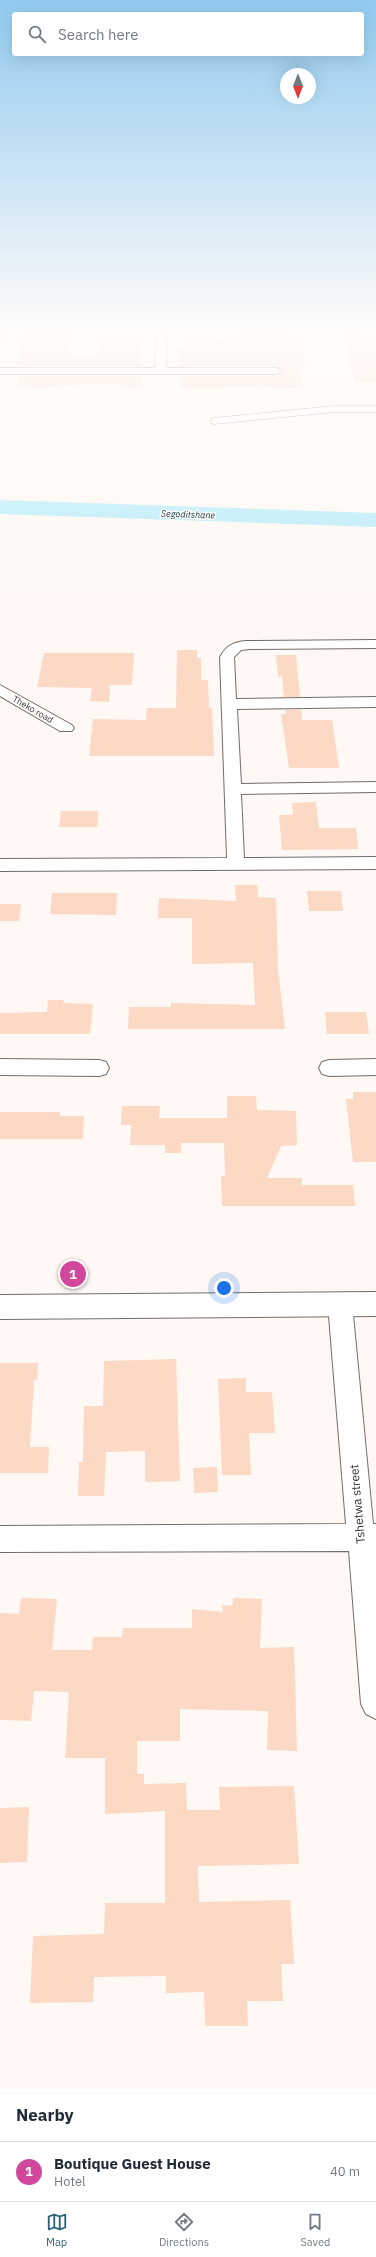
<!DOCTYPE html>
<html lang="en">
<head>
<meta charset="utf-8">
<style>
  body { margin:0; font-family:"IBM Plex Sans",sans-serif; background:#f6f6f7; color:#1f2937 }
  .compass { position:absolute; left:280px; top:68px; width:36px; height:36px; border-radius:50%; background:#fff; box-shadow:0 4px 16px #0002; rotate:180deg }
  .you { position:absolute; left:224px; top:1288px; width:14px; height:14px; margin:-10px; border:3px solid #fff; border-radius:50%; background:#1a73e8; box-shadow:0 0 0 6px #1a73e833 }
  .badge { display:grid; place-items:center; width:26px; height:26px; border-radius:50%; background:#29617b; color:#fff; font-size:13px; font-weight:700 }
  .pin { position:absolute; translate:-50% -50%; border:2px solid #fff; box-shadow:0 1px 4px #0006 }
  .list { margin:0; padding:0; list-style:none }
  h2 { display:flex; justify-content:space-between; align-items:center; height:52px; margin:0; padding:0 16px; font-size:17px }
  h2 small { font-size:13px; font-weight:400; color:#747a83 }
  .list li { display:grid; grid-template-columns:26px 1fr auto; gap:12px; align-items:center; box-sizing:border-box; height:60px; padding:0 16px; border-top:1px solid #e0e1e3 }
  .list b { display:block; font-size:15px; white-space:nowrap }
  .list p { margin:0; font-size:13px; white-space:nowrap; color:#747a83 }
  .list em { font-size:13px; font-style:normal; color:#747a83 }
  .icon { flex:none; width:22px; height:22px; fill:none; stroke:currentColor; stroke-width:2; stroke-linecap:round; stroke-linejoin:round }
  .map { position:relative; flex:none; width:376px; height:2089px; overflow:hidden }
  .search { position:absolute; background:#fff; box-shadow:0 4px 16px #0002; left:12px; right:12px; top:12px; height:44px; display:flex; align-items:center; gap:10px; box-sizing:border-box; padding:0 14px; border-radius:4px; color:#747a83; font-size:15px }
  .sheet { height:112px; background:#fff }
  nav { display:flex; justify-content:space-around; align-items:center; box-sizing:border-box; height:56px; border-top:1px solid #e0e1e3; background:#fff; font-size:11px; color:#747a83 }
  nav a { display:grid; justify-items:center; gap:2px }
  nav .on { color:#29617b }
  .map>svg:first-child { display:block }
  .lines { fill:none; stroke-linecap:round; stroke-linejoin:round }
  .river { fill:#aeeaf9; fill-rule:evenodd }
  .building { fill:#fcd9c4 }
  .lane-casing { stroke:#736d6a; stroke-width:7 }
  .street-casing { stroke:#736d6a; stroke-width:2 }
  .secondary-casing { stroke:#736d6a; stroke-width:2 }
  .lane { stroke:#fff; stroke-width:6 }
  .street { fill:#fff; fill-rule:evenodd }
  .secondary { fill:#fff; fill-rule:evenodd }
  .labels { text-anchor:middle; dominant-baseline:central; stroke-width:3; stroke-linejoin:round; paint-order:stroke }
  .far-water-label { font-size:9px; font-style:italic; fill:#0a3038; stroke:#fff }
  .far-street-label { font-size:9px; fill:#363432; stroke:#fff }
  .near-street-label { font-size:12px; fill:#363432; stroke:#fff }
</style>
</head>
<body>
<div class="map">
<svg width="376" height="2089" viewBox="0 0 376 2089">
  <rect width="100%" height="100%" fill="#fff8f4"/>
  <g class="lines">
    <polygon class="river" points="0,500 376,513 376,527 0,514"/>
  </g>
  <g class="building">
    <polygon points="238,330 287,330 289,343 302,343 305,366 300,366 303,388 225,386 225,388 186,388 186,387 180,387 180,376 277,376 283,372 283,370 277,366 179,366 178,349 188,349 188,341 237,340 235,332"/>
    <polygon points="342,330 358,330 361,343 376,343 376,382 355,382"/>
    <polygon points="26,333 71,333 68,356 97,356 101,340 141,340 141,366 21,366 21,364 17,364 22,340 25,340"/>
    <polygon points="19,376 142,376 142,387 121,388 121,384 86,384 61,387 17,388"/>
    <polygon points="177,650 197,650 197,658 201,658 201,680 208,680 209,708 212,708 214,756 89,756 93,719 146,720 147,708 176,708"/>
    <polygon points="44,653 134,653 132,685 110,685 109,702 90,701 92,688 37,687"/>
    <polygon points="276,655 296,655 300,697 284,697 282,676 278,677"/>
    <polygon points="285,710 301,710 302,720 332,720 339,768 289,768 281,714 286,714"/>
    <polygon points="316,802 319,828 356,828 358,849 282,850 279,815 293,815 292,803"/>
    <polygon points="61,811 98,811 97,827 59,827"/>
    <polygon points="235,885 257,885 258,897 276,898 278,969 285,1029 128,1029 129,1007 171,1007 171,1003 255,1005 253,963 192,964 192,918 158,918 159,898 236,901"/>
    <polygon points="307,891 341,891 343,911 309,911"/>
    <polygon points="52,893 117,893 116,915 50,914"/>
    <polygon points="0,904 21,904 19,921 0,921"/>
    <polygon points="48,1000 64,1000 63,1003 93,1004 90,1034 0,1034 0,1013 47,1012"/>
    <polygon points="325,1012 366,1012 369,1034 327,1034"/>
    <polygon points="353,1092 376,1092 376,1162 353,1162 346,1099 353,1099"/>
    <polygon points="227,1096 256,1096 257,1110 296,1111 297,1145 281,1146 267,1178 302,1178 302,1185 353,1185 355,1206 222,1206 221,1176 225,1175 224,1143 181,1143 181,1153 165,1153 165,1145 130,1145 131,1125 121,1125 122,1106 160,1106 159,1118 227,1118"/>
    <polygon points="0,1112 60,1112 60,1116 84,1116 83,1139 0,1139"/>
    <polygon points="176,1359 180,1481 145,1482 145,1451 106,1452 104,1496 78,1496 79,1462 83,1462 84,1406 103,1406 104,1361"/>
    <polygon points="0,1363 38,1363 37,1380 34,1380 30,1447 49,1447 48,1473 0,1473"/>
    <polygon points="246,1378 246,1392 272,1392 275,1433 249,1433 251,1475 222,1475 218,1379"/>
    <polygon points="217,1467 218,1492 194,1493 193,1468"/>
    <polygon points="21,1598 57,1599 52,1650 92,1650 93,1637 122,1637 123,1628 192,1628 192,1609 223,1612 222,1605 232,1606 233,1598 262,1599 260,1648 294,1647 297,1751 267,1750 268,1711 180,1709 180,1741 137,1741 137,1774 144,1774 144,1784 186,1783 187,1810 220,1810 219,1787 294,1786 299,1864 198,1866 199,1902 290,1900 294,1964 281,1964 283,2001 247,2001 248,2026 205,2026 204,1992 166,1993 166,1976 94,1977 93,2002 30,2003 33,1936 104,1934 105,1903 165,1903 165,1811 105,1814 105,1758 65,1758 69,1692 34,1691 31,1721 0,1720 0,1613 19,1614"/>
    <polygon points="29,1807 27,1862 0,1863 0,1808"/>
  </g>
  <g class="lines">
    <g class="lane-casing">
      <polyline id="lane" points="214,421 334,409 376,409"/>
    </g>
    <g class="street-casing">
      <g id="street">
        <polygon points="0,330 7,330 4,337 0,338"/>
        <polygon points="157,330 167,330 166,368 277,368 282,371 277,374 0,374 0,368 155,368"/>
        <path d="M376,640V648L250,649L241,650L234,657L236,699L376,697V707L237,709L241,784L376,782V792L241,794L244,858L376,857V869L0,871V859L227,858L220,657C226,646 233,642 246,641Z"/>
        <polygon points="0,685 72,725 74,728 72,731 60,731 0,696"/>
        <polygon points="0,1059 99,1060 106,1062 109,1068 106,1074 99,1076 0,1075"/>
        <polygon points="376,1059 376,1075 329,1076 322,1074 319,1068 322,1062 329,1060"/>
        <polygon points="340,1294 348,1297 352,1304 373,1524 376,1524 376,1719 366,1714 361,1704 349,1551 0,1552 0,1526 346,1524 328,1304 332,1297"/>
      </g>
    </g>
    <g class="secondary-casing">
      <polygon id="secondary" points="376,1292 376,1316 0,1319 0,1295"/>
    </g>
    <use href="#lane" class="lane"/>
    <use href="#street" class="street"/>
    <use href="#secondary" class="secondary"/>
  </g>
  <linearGradient id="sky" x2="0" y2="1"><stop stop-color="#91caef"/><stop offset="0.53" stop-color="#fffcfa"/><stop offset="1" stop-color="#fffcfa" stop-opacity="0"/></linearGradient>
  <rect width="376" height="623" fill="url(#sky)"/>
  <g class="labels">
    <g class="far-water-label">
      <text transform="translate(188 514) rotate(2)">Segoditshane</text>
    </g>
    <g class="far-street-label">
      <text transform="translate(33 709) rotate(30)">Theko road</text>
    </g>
    <g class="near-street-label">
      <text transform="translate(357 1504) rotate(-95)">Tshetwa street</text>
    </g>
  </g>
</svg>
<svg class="compass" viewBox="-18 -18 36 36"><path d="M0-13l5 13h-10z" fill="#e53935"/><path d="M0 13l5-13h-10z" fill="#747a83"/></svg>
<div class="you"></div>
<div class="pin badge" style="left:73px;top:1274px;background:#d1479c">1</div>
<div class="search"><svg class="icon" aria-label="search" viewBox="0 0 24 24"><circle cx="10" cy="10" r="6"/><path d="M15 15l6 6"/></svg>Search here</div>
</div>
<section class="sheet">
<h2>Nearby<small></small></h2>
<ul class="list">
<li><span class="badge" style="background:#d1479c">1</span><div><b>Boutique Guest House</b><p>Hotel</p></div><em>40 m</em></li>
</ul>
</section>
<nav>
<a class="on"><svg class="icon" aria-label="map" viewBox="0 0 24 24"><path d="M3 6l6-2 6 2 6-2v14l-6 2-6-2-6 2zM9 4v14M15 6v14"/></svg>Map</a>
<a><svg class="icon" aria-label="directions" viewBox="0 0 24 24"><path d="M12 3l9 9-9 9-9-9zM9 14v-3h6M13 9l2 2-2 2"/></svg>Directions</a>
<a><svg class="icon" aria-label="saved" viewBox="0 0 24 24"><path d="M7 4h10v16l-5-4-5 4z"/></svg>Saved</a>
</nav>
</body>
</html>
